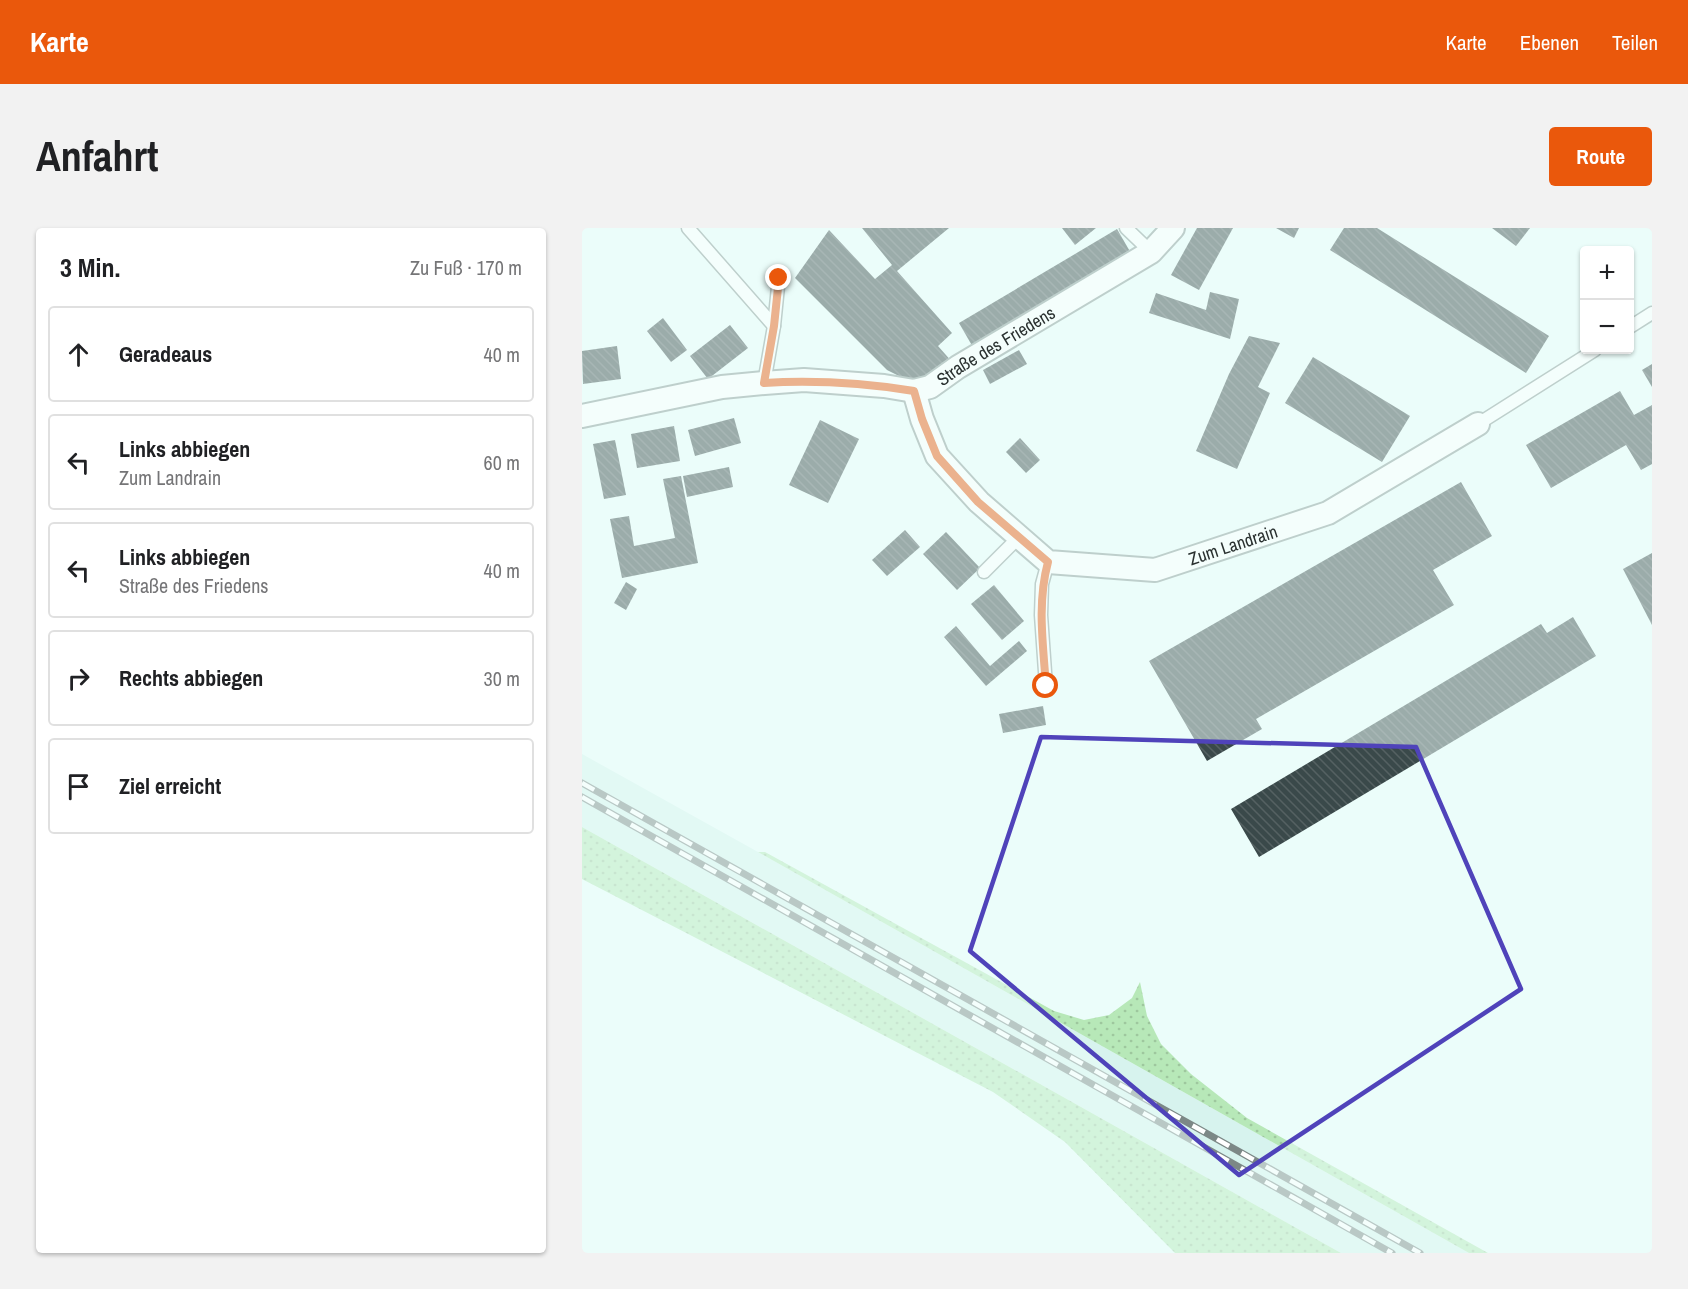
<!DOCTYPE html>
<html lang="de">
<head>
<meta charset="utf-8">
<style>
  body { margin:0; font-family:"Archivo Narrow",sans-serif; background:#f2f2f2; color:#202124 }
  .controls { position:absolute; right:18px; top:18px; display:grid; overflow:hidden; border-radius:6px; box-shadow:0 2px 4px #0004 }
  .controls button { width:54px; height:54px; display:grid; place-items:center; padding:0; border:0; border-bottom:2px solid #e0e0e0; background:#fff; color:#202124; font:30px sans-serif }
  .stop { position:absolute; width:18px; height:18px; margin:-14px; border:4px solid #ea580c; border-radius:50%; background:#fff }
  .stop.end { background:#ea580c; border-color:#fff; box-shadow:0 2px 6px #0008 }
  .list { margin:0; padding:0; list-style:none }
  h2 { display:flex; justify-content:space-between; align-items:center; height:78px; margin:0; padding:0 24px; font-size:26px }
  h2 small { font-size:20px; font-weight:400; color:#757577 }
  .list li { display:grid; grid-template-columns:39px 1fr auto; gap:18px; align-items:center; box-sizing:border-box; height:96px; margin:0 12px 12px; padding:0 12px; border:2px solid #e0e0e0; border-radius:6px }
  .list b { display:block; font-size:22px; white-space:nowrap }
  .list p { margin:0; font-size:20px; white-space:nowrap; color:#757577 }
  .list em { font-size:20px; font-style:normal; color:#757577 }
  .icon { flex:none; width:33px; height:33px; fill:none; stroke:currentColor; stroke-width:2; stroke-linecap:round; stroke-linejoin:round }
  .map { position:relative; flex:none; width:1070px; height:1025px; overflow:hidden; border-radius:6px }
  header { display:flex; align-items:center; gap:36px; box-sizing:border-box; height:84px; padding:0 30px; background:#ea580c; color:#fff }
  header strong { font-size:28px }
  nav { display:flex; gap:33px; margin-inline-start:auto; font-size:21px }
  .intro { display:flex; align-items:center; justify-content:space-between; box-sizing:border-box; height:144px; padding:0 36px }
  h1 { margin:0; font-size:42px }
  .button { padding:15px 27px; border-radius:6px; background:#ea580c; color:#fff; font-size:21px; font-weight:700 }
  main { display:flex; gap:36px; padding:0 36px }
  aside { flex:1; background:#fff; border-radius:6px; box-shadow:0 2px 4px #0004 }
  .map>svg:first-child { display:block }
  .built { fill:#d7f3ee }
  .grass { fill:url(#grass-dots) }
  .building { fill:url(#building-back-hatch) }
  .lines { fill:none; stroke-linecap:round; stroke-linejoin:round }
  .service-casing { stroke:#889895; stroke-width:15 }
  .minor-casing { stroke:#889895; stroke-width:26 }
  .service { stroke:#fff; stroke-width:12 }
  .minor { stroke:#fff; stroke-width:22 }
  .rail-casing { stroke:#7c8886; stroke-width:7 }
  .rail { stroke:#fff; stroke-width:4.5; stroke-dasharray:14; stroke-linecap:butt }
  .route { stroke:#ea580c; stroke-width:8 }
  .marked { fill:none; stroke:#4f43ba; stroke-width:4.5; stroke-linejoin:round }
  .labels { text-anchor:middle; dominant-baseline:central; stroke-width:6; stroke-linejoin:round; paint-order:stroke }
  .street-label { font-size:18px; fill:#2a3130; stroke:#fff }
</style>
</head>
<body>
<header>
<strong>Karte</strong>
<nav><a>Karte</a><a>Ebenen</a><a>Teilen</a></nav>
</header>
<div class="intro"><h1>Anfahrt</h1><a class="button">Route</a></div>
<main>
<aside>
<h2>3 Min.<small>Zu Fuß · 170 m</small></h2>
<ul class="list">
<li><svg class="icon" aria-label="ahead" viewBox="0 0 24 24"><path d="M12 20V5M6 11l6-6 6 6"/></svg><div><b>Geradeaus</b></div><em>40 m</em></li>
<li><svg class="icon" aria-label="left" viewBox="0 0 24 24"><path d="M17 20v-9H6M10 6l-5 5 5 5"/></svg><div><b>Links abbiegen</b><p>Zum Landrain</p></div><em>60 m</em></li>
<li><svg class="icon" aria-label="left" viewBox="0 0 24 24"><path d="M17 20v-9H6M10 6l-5 5 5 5"/></svg><div><b>Links abbiegen</b><p>Straße des Friedens</p></div><em>40 m</em></li>
<li><svg class="icon" aria-label="right" viewBox="0 0 24 24"><path d="M7 20v-9h11M14 6l5 5-5 5"/></svg><div><b>Rechts abbiegen</b></div><em>30 m</em></li>
<li><svg class="icon" aria-label="arrive" viewBox="0 0 24 24"><path d="M6 21V4h12l-3 4 3 4H6"/></svg><div><b>Ziel erreicht</b></div></li>
</ul>
</aside>
<div class="map">
<svg width="1070" height="1025" viewBox="0 0 1070 1025">
  <defs>
    <pattern id="grass-dots" width="8" height="8" patternUnits="userSpaceOnUse" patternTransform="scale(1.5)"><rect width="8" height="8" fill="#b7e8b8"/><path d="M2 2h.1M6 6h.1" fill="none" stroke="#9ec79e" stroke-width="1.8" stroke-linecap="round"/></pattern>
    <pattern id="building-back-hatch" width="6" height="6" patternUnits="userSpaceOnUse" patternTransform="scale(1.5)"><rect width="6" height="6" fill="#3a494a"/><path d="M-1 5l2 2M0 0l6 6M5-1l2 2" fill="none" stroke="#556162"/></pattern>
  </defs>
  <rect width="100%" height="100%" fill="#ebfdfa"/>
  <polygon class="built" points="0,526 176,624 887,1025 759,1025 0,599"/>
  <g class="grass">
    <polygon points="0,599 759,1025 593,1025 483,914 411,864 0,651"/>
    <polygon points="176,624 183,624 472,783 502,792 527,787 550,770 558,754 565,788 579,816 609,846 665,890 906,1025 887,1025"/>
  </g>
  <g class="building">
    <polygon points="280,0 367,0 315,43 370,105 356,118 371,135 357,146 327,153 305,142 213,50 247,2 293,51 310,37"/>
    <polygon points="480,0 514,0 493,17"/>
    <polygon points="615,0 651,0 617,62 589,47"/>
    <polygon points="694,0 717,0 712,10"/>
    <polygon points="762,0 795,0 967,108 944,145 748,22"/>
    <polygon points="910,0 948,0 934,18"/>
    <polygon points="535,1 550,27 392,121 377,95"/>
    <polygon points="628,64 657,71 648,111 567,85 574,65 624,82"/>
    <polygon points="81,90 105,122 89,134 65,103"/>
    <polygon points="148,97 166,120 126,151 108,128"/>
    <polygon points="667,108 698,115 676,159 688,165 655,241 614,223 647,146"/>
    <polygon points="35,118 39,151 1,156 0,123"/>
    <polygon points="437,122 445,136 408,156 401,142"/>
    <polygon points="731,129 828,188 800,234 703,175"/>
    <polygon points="1070,136 1070,159 1060,142"/>
    <polygon points="1038,163 1052,187 1070,177 1070,236 1059,242 1044,217 969,260 944,217"/>
    <polygon points="152,190 159,215 113,228 106,202"/>
    <polygon points="238,192 277,211 246,275 207,257"/>
    <polygon points="92,198 98,233 55,240 49,206"/>
    <polygon points="438,210 458,232 444,245 424,224"/>
    <polygon points="33,212 44,267 22,271 11,216"/>
    <polygon points="147,239 151,259 105,269 101,248"/>
    <polygon points="99,248 116,335 40,350 28,291 47,288 52,318 93,310 81,251"/>
    <polygon points="879,254 910,308 851,342 872,377 674,491 680,501 625,533 567,433"/>
    <polygon points="323,302 338,319 305,348 290,332"/>
    <polygon points="364,304 398,340 375,362 341,326"/>
    <polygon points="1070,325 1070,397 1041,341"/>
    <polygon points="44,354 55,361 44,382 32,375"/>
    <polygon points="412,357 442,393 420,412 389,376"/>
    <polygon points="991,389 1014,428 677,629 649,581 959,396 965,405"/>
    <polygon points="374,398 408,438 437,413 445,423 404,458 362,409"/>
    <polygon points="461,478 464,497 421,505 417,486"/>
  </g>
  <g class="lines">
    <g class="service-casing">
      <g id="service">
        <polyline points="106,0 192,98"/>
        <polyline points="544,0 569,24"/>
        <polyline points="1048,99 1070,85"/>
        <polyline points="182,155 192,98 197,49"/>
        <polyline points="896,196 1013,122"/>
        <polyline points="402,344 437,309"/>
        <polyline points="464,458 459,387 460,356 466,334"/>
      </g>
    </g>
    <g class="minor-casing">
      <g id="minor">
        <path id="s1" d="M332,163L340,191L355,228L397,274L466,334L573,342L746,285L896,196"/>
        <path id="s2" d="M0,188L140,159L182,155L222,152L302,158L332,163L348,159L376,139L569,24L591,0"/>
      </g>
    </g>
    <use href="#service" class="service"/>
    <use href="#minor" class="minor"/>
    <g class="rail-casing">
      <g id="rail">
        <polyline points="0,555 838,1025"/>
        <polyline points="0,569 810,1025"/>
      </g>
    </g>
    <use href="#rail" class="rail"/>
  </g>
  <g class="lines">
    <path class="route" d="M197,50L192,98L182,155C232,152 282,155 332,163L340,191L355,228L396,274L466,334C455,375 461,416 464,458"/>
  </g>
  <path d="M0 0H1070V1025H0ZM459,509L834,519L939,761L657,947L388,723Z" fill="#ebfdfa" fill-opacity=".55" fill-rule="evenodd"/>
  <path class="marked" d="M459,509L834,519L939,761L657,947L388,723Z"/>
  <g class="labels">
    <g class="street-label">
      <text stroke="none"><textPath href="#s2" startOffset="430">Straße des Friedens</textPath></text>
      <text stroke="none"><textPath href="#s1" startOffset="412">Zum Landrain</textPath></text>
    </g>
  </g>
</svg>
<div class="controls">
<button>+</button>
<button>−</button>
</div>
<div class="stop" style="left:464px;top:458px"></div>
<div class="stop end" style="left:197px;top:50px"></div>
</div>
</main>
</body>
</html>
